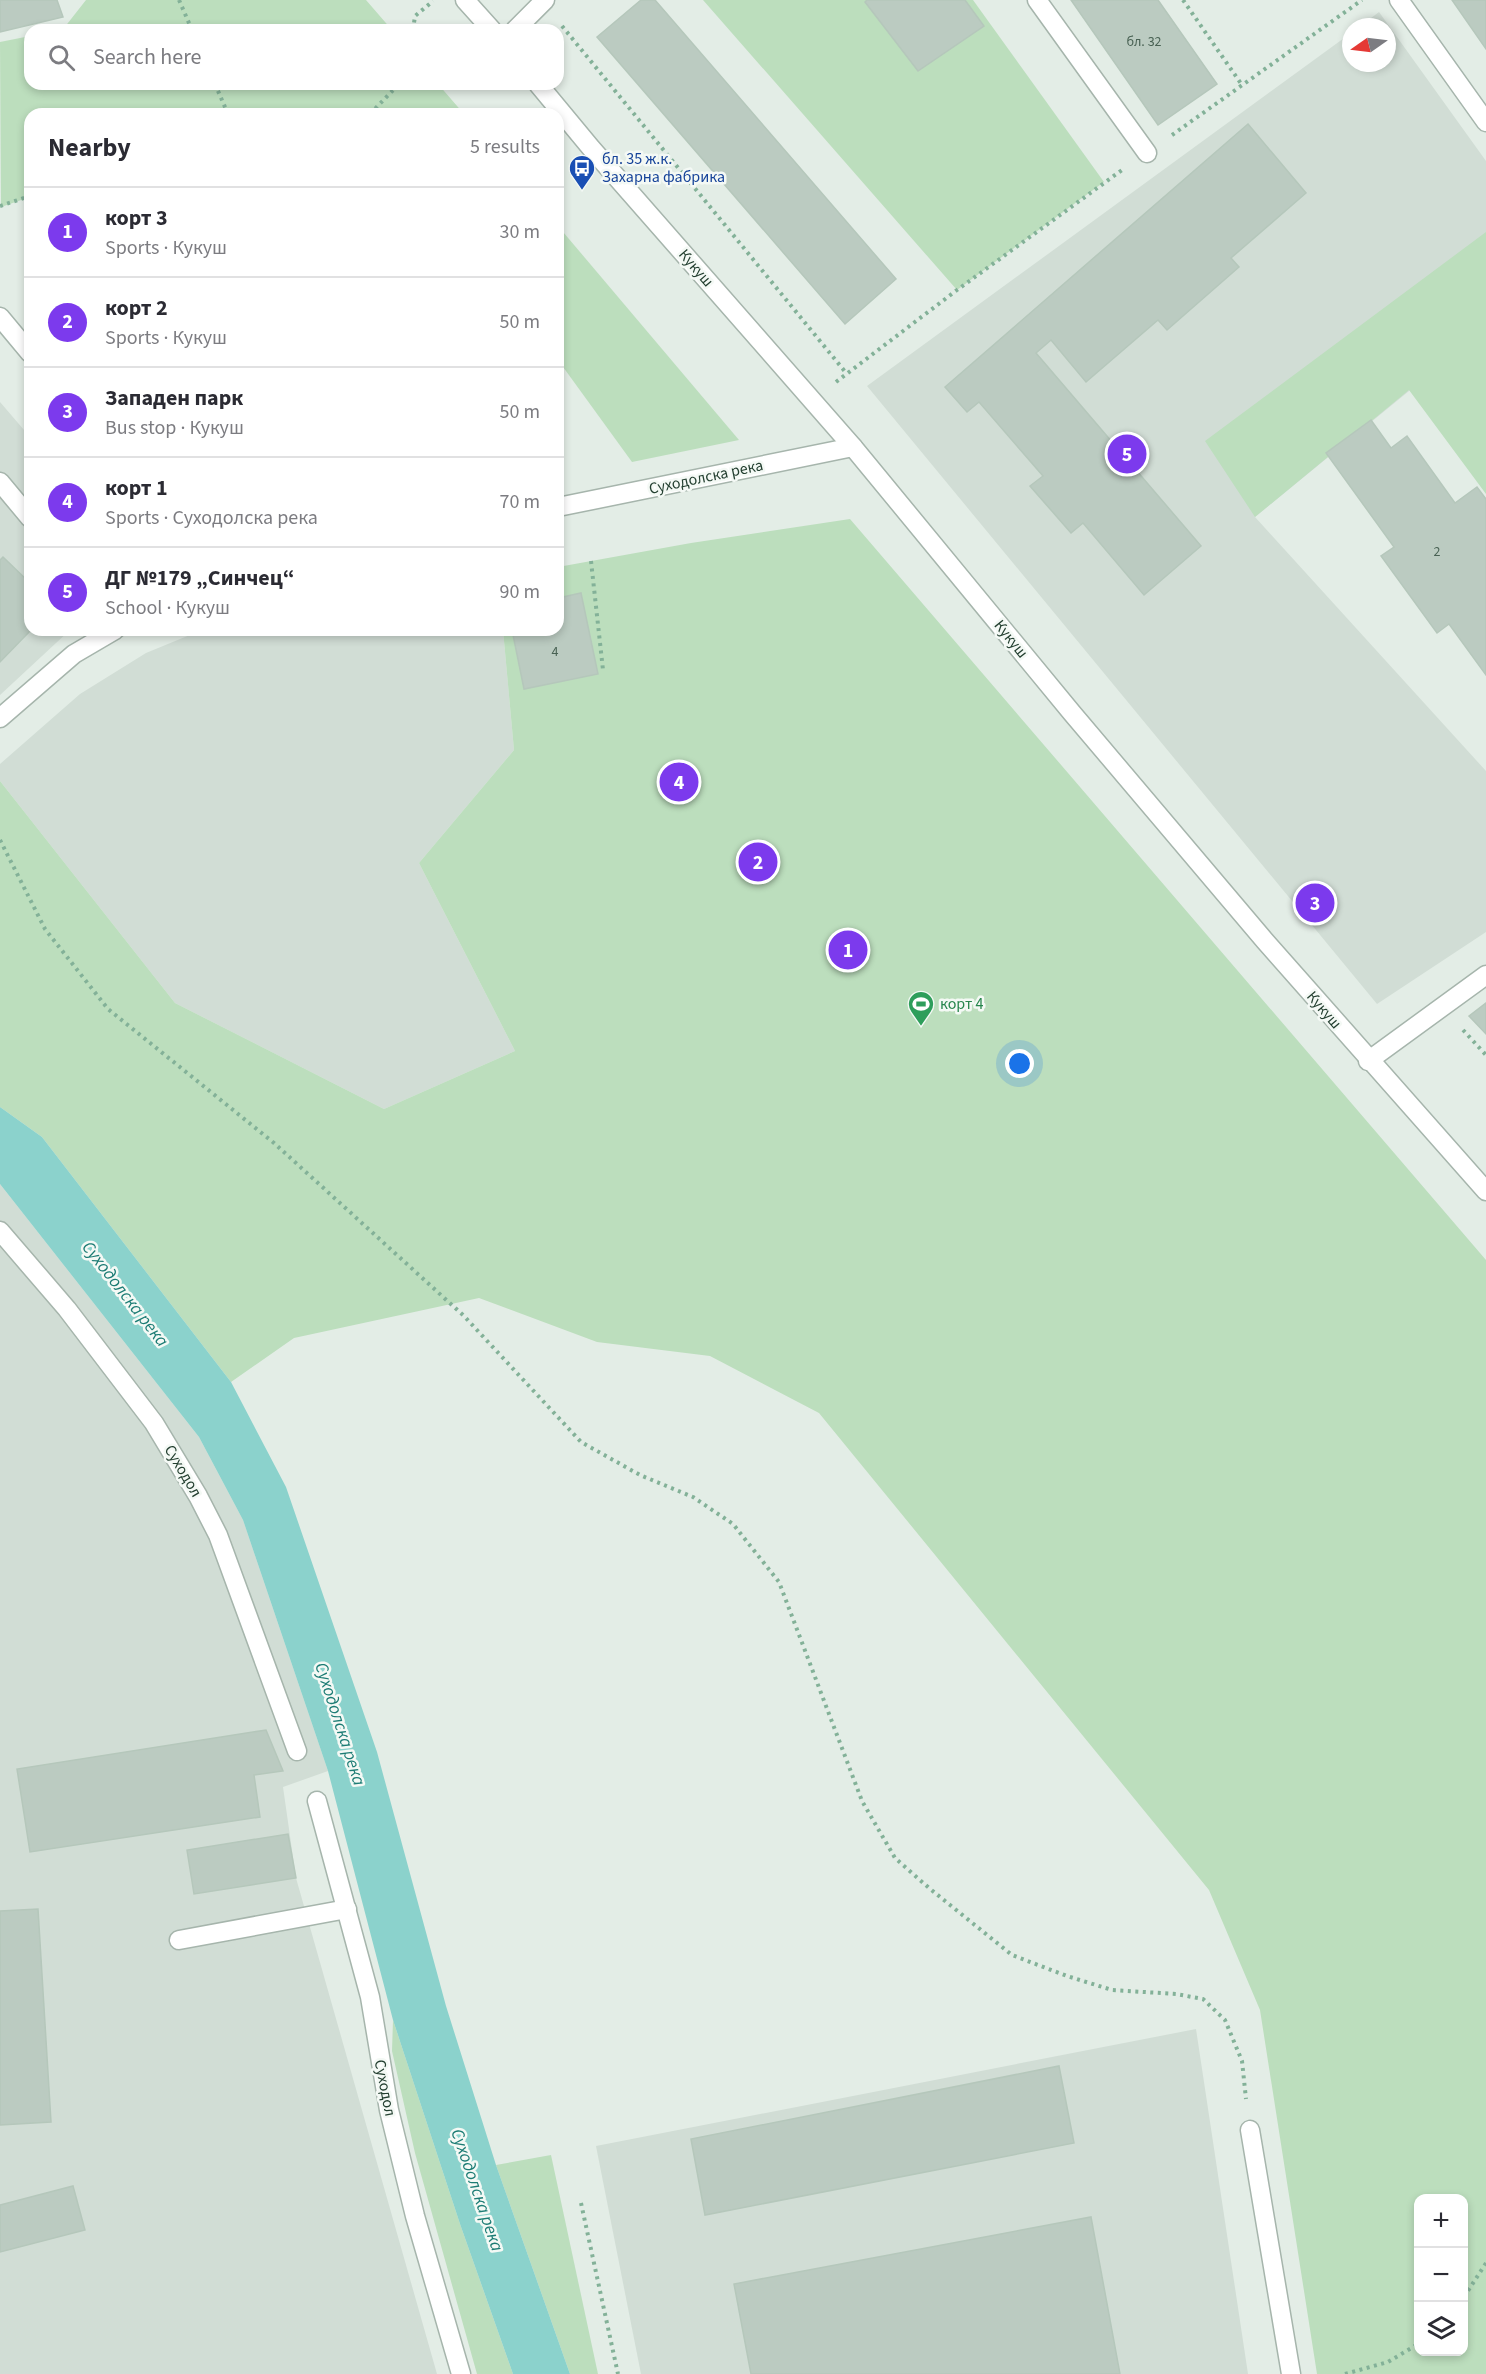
<!DOCTYPE html>
<html lang="en">
<head>
<meta charset="utf-8">
<style>
  body { margin:0; font-family:"Source Sans 3",sans-serif; background:#f7f7f7; color:#2b2b33 }
  .controls { position:absolute; right:18px; bottom:18px; display:grid; overflow:hidden; border-radius:12px; box-shadow:0 3px 9px #0003 }
  .controls button { width:54px; height:54px; display:grid; place-items:center; padding:0; border:0; border-bottom:2px solid #e1e1e2; background:#fff; color:#2b2b33; font:30px sans-serif }
  .compass { position:absolute; left:1342px; top:18px; width:54px; height:54px; border-radius:50%; background:#fff; box-shadow:0 3px 9px #0003; rotate:256deg }
  .you { position:absolute; left:1020px; top:1064px; width:21px; height:21px; margin:-15px; border:4px solid #fff; border-radius:50%; background:#1a73e8; box-shadow:0 0 0 9px #1a73e833 }
  .badge { display:grid; place-items:center; width:39px; height:39px; border-radius:50%; background:#7c3aed; color:#fff; font-size:20px; font-weight:700 }
  .pin { position:absolute; translate:-50% -50%; border:3px solid #fff; box-shadow:0 2px 6px #0006 }
  .list { margin:0; padding:0; list-style:none }
  h2 { display:flex; justify-content:space-between; align-items:center; height:78px; margin:0; padding:0 24px; font-size:26px }
  h2 small { font-size:20px; font-weight:400; color:#7c7c81 }
  .list li { display:grid; grid-template-columns:39px 1fr auto; gap:18px; align-items:center; box-sizing:border-box; height:90px; padding:0 24px; border-top:2px solid #e1e1e2 }
  .list b { display:block; font-size:22px; white-space:nowrap }
  .list p { margin:0; font-size:20px; white-space:nowrap; color:#7c7c81 }
  .list em { font-size:20px; font-style:normal; color:#7c7c81 }
  .icon { flex:none; width:33px; height:33px; fill:none; stroke:currentColor; stroke-width:2; stroke-linecap:round; stroke-linejoin:round }
  .map { position:relative; flex:none; width:1486px; height:2374px; overflow:hidden }
  .search { position:absolute; background:#fff; box-shadow:0 3px 9px #0003; left:24px; top:24px; width:540px; height:66px; display:flex; align-items:center; gap:15px; box-sizing:border-box; padding:0 21px; border-radius:18px; color:#7c7c81; font-size:22px }
  .panel { position:absolute; background:#fff; box-shadow:0 3px 9px #0003; left:24px; top:108px; width:540px; height:528px; border-radius:18px }
  .map>svg:first-child { display:block }
  .built { fill:#d1ddd5 }
  .green { fill:#bcdebd; fill-rule:evenodd }
  .water { fill:#8bd2cc }
  .building { fill:#bbcbc1; stroke:#b5c7bb; stroke-width:1.5 }
  .lines { fill:none; stroke-linecap:round; stroke-linejoin:round }
  .minor-casing { stroke:#a6b5ac; stroke-width:21 }
  .path { stroke:#83b198; stroke-width:4; stroke-dasharray:3 4.5; stroke-linecap:butt }
  .minor { stroke:#fff; stroke-width:18 }
  .labels { text-anchor:middle; dominant-baseline:central; stroke-width:5; stroke-linejoin:round; paint-order:stroke }
  .number-label { font-size:14px; fill:#496254 }
  .transit-label { font-size:16px; fill:#164399; stroke:#f4f9f5; text-anchor:start }
  .street-label { font-size:16px; fill:#233f30; stroke:#f4f9f5 }
  .leisure-label { font-size:16px; fill:#27864d; stroke:#f4f9f5; text-anchor:start }
  .water-label { font-size:18px; font-style:italic; fill:#1c7c74; stroke:#f4f9f5 }
</style>
</head>
<body>
<div class="map">
<svg width="1486" height="2374" viewBox="0 0 1486 2374">
  <rect width="100%" height="100%" fill="#e3ede6"/>
  <g class="built">
    <polygon points="1379,12 1486,161 1486,328 1255,517 1486,771 1486,932 1377,1004 867,386 1351,33 1351,63 1387,63 1387,27 1359,27"/>
    <polygon points="0,402 30,437 30,630 70,630 0,695"/>
    <polygon points="202,630 503,630 514,750 419,863 515,1051 384,1109 175,1003 0,781 0,764 80,694 146,653"/>
    <polygon points="0,1184 199,1437 243,1520 328,1771 283,1787 296,1878 437,2374 0,2374"/>
    <polygon points="1196,2029 1248,2374 641,2374 596,2146"/>
  </g>
  <g class="green">
    <polygon points="86,0 366,0 392,30 54,30 64,28"/>
    <polygon points="703,0 973,0 1104,182 957,290"/>
    <polygon points="30,36 30,84 438,84 464,114 30,114 30,197 1,207 0,42"/>
    <polygon points="558,226 739,440 632,462 558,360"/>
    <polygon points="1486,232 1486,494 1409,390 1255,517 1205,441"/>
    <path d="M850,519L1486,1260V2374H1317L1260,2010L1209,1890L819,1413L710,1356L597,1342L479,1298L294,1338L231,1382L42,1137L0,1107V781L175,1003L384,1109L515,1051L419,863L514,750L503,630H558V567L691,543ZM1418,2198H1464V2352H1418Z"/>
    <polygon points="393,2020 460,2224 513,2374 477,2374 415,2153 392,2051"/>
    <polygon points="551,2155 598,2374 570,2374 496,2165"/>
  </g>
  <polygon class="water" points="0,1107 42,1137 231,1382 286,1487 377,1752 446,2006 496,2165 570,2374 513,2374 460,2224 393,2020 328,1771 243,1520 199,1437 0,1184"/>
  <g class="building">
    <polygon points="0,0 57,0 63,17 0,32"/>
    <polygon points="641,0 655,0 896,279 845,324 597,37"/>
    <polygon points="867,0 965,0 984,26 918,71 865,2"/>
    <polygon points="1071,0 1158,0 1217,84 1158,125"/>
    <polygon points="1452,0 1486,0 1486,49"/>
    <polygon points="1248,124 1306,193 1231,258 1239,267 1167,330 1158,320 1086,382 1051,340 1036,353 1201,546 1144,595 1083,523 1071,533 1030,486 1043,476 979,402 967,412 945,387"/>
    <polygon points="1371,420 1391,448 1407,436 1455,503 1477,487 1486,499 1486,675 1449,624 1437,633 1381,556 1394,547 1326,453"/>
    <polygon points="3,557 30,583 31,630 0,662 0,560"/>
    <polygon points="581,593 598,674 524,689 512,630 558,630 558,598"/>
    <polygon points="1486,1003 1486,1034 1469,1016"/>
    <polygon points="266,1730 283,1771 254,1775 260,1817 30,1852 17,1769"/>
    <polygon points="288,1834 296,1878 194,1894 187,1850"/>
    <polygon points="38,1909 51,2122 0,2125 0,1911"/>
    <polygon points="1059,2066 1074,2143 705,2215 691,2139"/>
    <polygon points="73,2186 85,2230 0,2252 0,2205"/>
    <polygon points="1091,2217 1120,2374 751,2374 734,2284"/>
  </g>
  <g class="lines">
    <g class="minor-casing">
      <g id="minor">
        <polyline points="465,0 492,30"/>
        <polyline points="1037,0 1147,153"/>
        <polyline points="1399,0 1486,122"/>
        <polyline points="515,30 545,0"/>
        <polyline points="538,84 591,148 853,447 1072,713 1265,941 1486,1191"/>
        <polyline points="0,317 30,353"/>
        <polyline points="0,482 30,518"/>
        <polyline points="558,507 853,447"/>
        <polyline points="0,718 74,654 115,630"/>
        <polyline points="1368,1061 1486,975"/>
        <polyline points="0,1231 67,1309 154,1423 198,1496 218,1535 297,1751"/>
        <polyline points="317,1801 370,1997 389,2110 415,2216 461,2374"/>
        <polyline points="179,1940 347,1909"/>
        <polyline points="1250,2130 1291,2374"/>
      </g>
    </g>
    <g class="path">
      <polyline points="179,0 192,30"/>
      <polyline points="1183,0 1242,85"/>
      <polyline points="562,26 847,374"/>
      <polyline points="413,30 415,16 433,1"/>
      <polyline points="215,84 228,114"/>
      <polyline points="370,114 399,84"/>
      <polyline points="1172,135 1362,0"/>
      <polyline points="0,206 30,196"/>
      <polyline points="836,382 957,290 1122,170"/>
      <polyline points="591,561 603,670"/>
      <polyline points="0,840 45,929 108,1009 274,1143 464,1316 581,1442 640,1475 693,1497 733,1524 779,1582 862,1801 895,1858 929,1888 1012,1955 1067,1976 1112,1990 1176,1994 1203,1999 1225,2020 1242,2061 1246,2099"/>
      <polyline points="1463,1030 1486,1055"/>
      <polyline points="581,2203 618,2374"/>
      <polyline points="1464,2297 1486,2263"/>
      <polyline points="1345,2374 1388,2362 1418,2344"/>
    </g>
    <use href="#minor" class="minor"/>
  </g>
  <defs>
    <g id="bus-pin" transform="scale(1.35)"><path d="M0 17L-7.5 6A9.5 9.5 0 1 1 7.5 6Z" fill="#1a4fb4" stroke="#f4f9f5"/><path d="M-5-6H5V4H4V6H2V4H-2V6H-4V4H-5ZM-3.5-4V0h7V-4ZM-3.5 1.2v1.5H-2V1.2ZM2 1.2v1.5H3.5V1.2Z" fill="#fff"/></g>
    <g id="stadium-pin" transform="scale(1.35)"><path d="M0 17L-7.5 6A9.5 9.5 0 1 1 7.5 6Z" fill="#2e9e5b" stroke="#f4f9f5"/><path d="M0-5a6.5 5 0 1 0 0 10a6.5 5 0 1 0 0-10ZM-3.5-1.8h7v3.6h-7Z" fill="#fff"/></g>
  </defs>
  <g fill-rule="evenodd">
    <use href="#bus-pin" x="582" y="168"/>
    <use href="#stadium-pin" x="921" y="1004"/>
  </g>
  <g class="labels">
    <g class="number-label">
      <text x="1144" y="42">бл. 32</text>
      <text x="1437" y="552">2</text>
      <text x="555" y="652">4</text>
    </g>
    <g class="transit-label">
      <text x="602" y="159">бл. 35 ж.к.<tspan x="602" dy="18">Захарна фабрика</tspan></text>
    </g>
    <g class="street-label">
      <text transform="translate(696 268) rotate(49)">Кукуш</text>
      <text transform="translate(706 477) rotate(-12)">Суходолска река</text>
      <text transform="translate(1011 639) rotate(51)">Кукуш</text>
      <text transform="translate(1324 1010) rotate(49)">Кукуш</text>
      <text transform="translate(183 1471) rotate(59)">Суходол</text>
      <text transform="translate(385 2088) rotate(79)">Суходол</text>
    </g>
    <g class="leisure-label">
      <text x="940" y="1004">корт 4</text>
    </g>
    <g class="water-label">
      <text transform="translate(125 1294) rotate(52)">Суходолска река</text>
      <text transform="translate(340 1724) rotate(72)">Суходолска река</text>
      <text transform="translate(477 2190) rotate(71)">Суходолска река</text>
    </g>
  </g>
</svg>
<div class="controls">
<button>+</button>
<button>−</button>
<button><svg class="icon" aria-label="layers" viewBox="0 0 24 24"><path d="M12 4l9 5-9 5-9-5zM3 14l9 5 9-5"/></svg></button>
</div>
<svg class="compass" viewBox="-18 -18 36 36"><path d="M0-13l5 13h-10z" fill="#e53935"/><path d="M0 13l5-13h-10z" fill="#7c7c81"/></svg>
<div class="you"></div>
<div class="pin badge" style="left:848px;top:950px">1</div>
<div class="pin badge" style="left:758px;top:862px">2</div>
<div class="pin badge" style="left:1315px;top:903px">3</div>
<div class="pin badge" style="left:679px;top:782px">4</div>
<div class="pin badge" style="left:1127px;top:454px">5</div>
<div class="search"><svg class="icon" aria-label="search" viewBox="0 0 24 24"><circle cx="10" cy="10" r="6"/><path d="M15 15l6 6"/></svg>Search here</div>
<section class="panel">
<h2>Nearby<small>5 results</small></h2>
<ul class="list">
<li><span class="badge">1</span><div><b>корт 3</b><p>Sports · Кукуш</p></div><em>30 m</em></li>
<li><span class="badge">2</span><div><b>корт 2</b><p>Sports · Кукуш</p></div><em>50 m</em></li>
<li><span class="badge">3</span><div><b>Западен парк</b><p>Bus stop · Кукуш</p></div><em>50 m</em></li>
<li><span class="badge">4</span><div><b>корт 1</b><p>Sports · Суходолска река</p></div><em>70 m</em></li>
<li><span class="badge">5</span><div><b>ДГ №179 „Синчец“</b><p>School · Кукуш</p></div><em>90 m</em></li>
</ul>
</section>
</div>
</body>
</html>
